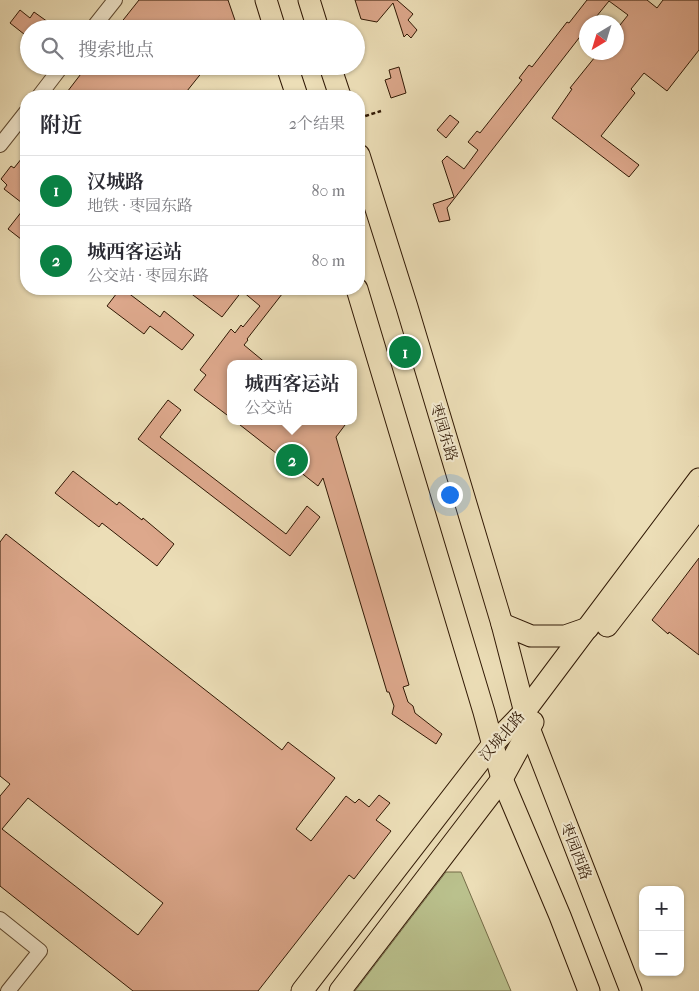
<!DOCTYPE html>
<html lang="zh">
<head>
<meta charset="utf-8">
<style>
  body { margin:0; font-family:"IM FELL French Canon","Noto Serif SC",serif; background:#f2f2f3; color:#2b2b33 }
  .controls { position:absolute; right:15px; bottom:15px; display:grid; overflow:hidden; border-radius:10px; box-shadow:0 1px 4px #0004 }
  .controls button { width:45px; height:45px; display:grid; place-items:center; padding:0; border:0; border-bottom:1px solid #e1e1e2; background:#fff; color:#2b2b33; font:25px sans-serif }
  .compass { position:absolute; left:579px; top:15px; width:45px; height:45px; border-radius:50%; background:#fff; box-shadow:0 1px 4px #0004; rotate:218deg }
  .you { position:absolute; left:449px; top:494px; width:18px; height:18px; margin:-12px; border:4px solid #fff; border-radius:50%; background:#1a73e8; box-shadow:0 0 0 8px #1a73e833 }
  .badge { display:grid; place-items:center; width:32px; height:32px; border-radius:50%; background:#0b8043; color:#fff; font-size:16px; font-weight:700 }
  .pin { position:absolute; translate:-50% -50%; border:2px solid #fff; box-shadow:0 1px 5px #0006 }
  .popup { position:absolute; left:227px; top:360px; width:130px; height:65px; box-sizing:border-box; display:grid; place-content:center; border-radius:10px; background:#fff; filter:drop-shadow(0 1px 4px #0005); font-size:16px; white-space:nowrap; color:#7c7c81 }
  .popup b { font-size:19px; color:#2b2b33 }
  .popup::after { content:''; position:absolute; left:50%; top:100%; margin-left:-10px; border:10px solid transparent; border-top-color:#fff }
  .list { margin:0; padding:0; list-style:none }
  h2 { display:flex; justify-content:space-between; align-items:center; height:65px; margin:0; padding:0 20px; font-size:21px }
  h2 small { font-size:16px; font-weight:400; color:#7c7c81 }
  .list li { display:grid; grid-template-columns:32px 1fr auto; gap:15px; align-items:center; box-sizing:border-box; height:70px; padding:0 20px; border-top:1px solid #e1e1e2 }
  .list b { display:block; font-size:19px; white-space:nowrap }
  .list p { margin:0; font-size:16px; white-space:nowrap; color:#7c7c81 }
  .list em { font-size:16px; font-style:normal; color:#7c7c81 }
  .icon { flex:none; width:28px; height:28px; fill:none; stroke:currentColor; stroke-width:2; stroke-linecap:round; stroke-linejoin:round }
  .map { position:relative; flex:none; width:699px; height:991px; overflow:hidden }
  .search { position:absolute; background:#fff; box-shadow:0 1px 4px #0004; left:20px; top:20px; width:345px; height:55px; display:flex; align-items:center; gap:12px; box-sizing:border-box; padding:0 18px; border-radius:28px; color:#7c7c81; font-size:19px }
  .panel { position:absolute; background:#fff; box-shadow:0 1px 4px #0004; left:20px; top:90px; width:345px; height:205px; border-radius:20px }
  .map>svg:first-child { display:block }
  .green { fill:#bac18d; stroke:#756c48 }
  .building { fill:#dda88c; stroke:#301804; fill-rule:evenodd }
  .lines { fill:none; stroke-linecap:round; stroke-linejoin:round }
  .street-casing { stroke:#5f4a31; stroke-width:16 }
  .primary-casing { stroke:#301804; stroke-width:23 }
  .path { stroke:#301804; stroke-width:2.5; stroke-dasharray:4 2.5; stroke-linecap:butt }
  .street { stroke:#f3ead0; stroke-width:14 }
  .primary { stroke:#ecdeb7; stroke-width:21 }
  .labels { text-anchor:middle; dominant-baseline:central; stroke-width:4; stroke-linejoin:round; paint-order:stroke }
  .street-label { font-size:15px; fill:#301804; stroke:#f3ead0 }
</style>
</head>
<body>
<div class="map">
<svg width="699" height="991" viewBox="0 0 699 991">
  <rect width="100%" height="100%" fill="#ecdeb7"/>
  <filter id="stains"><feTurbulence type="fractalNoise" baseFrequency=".004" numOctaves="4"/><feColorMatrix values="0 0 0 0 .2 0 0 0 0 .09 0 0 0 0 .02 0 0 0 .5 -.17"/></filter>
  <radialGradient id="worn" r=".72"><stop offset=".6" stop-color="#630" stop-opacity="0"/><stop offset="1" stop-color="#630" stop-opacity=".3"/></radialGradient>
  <polygon class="green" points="446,872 461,872 511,991 355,991"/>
  <g class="building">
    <polygon points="139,0 228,0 238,29 116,29"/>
    <polygon points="355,0 397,0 413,14 408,20 417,30 411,38 407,34 404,37 393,3 377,22 361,19"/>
    <polygon points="587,0 647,0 657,8 663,0 699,0 699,50 667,91 644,73 631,89 635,93 601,136 639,165 629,177 552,118 572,89 570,88 599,52 616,52 616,30 628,15 609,1 592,22 586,22 586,29 447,208 450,220 439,222 433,204 454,197 442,161 447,156 464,169 478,150 468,142 477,131 480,133 522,80 519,78 529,65 532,67 567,22 569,23"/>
    <polygon points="20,10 30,18 34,12 48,22 44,29 29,29 29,38 10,23"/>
    <polygon points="87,66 207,66 183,96 64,96"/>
    <polygon points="399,67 406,93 391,98 385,80 391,78 389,70"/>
    <polygon points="450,115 459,122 446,138 437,130"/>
    <polygon points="26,153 26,243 8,229 26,206 4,189 7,185 1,179 11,166 14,168"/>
    <polygon points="120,289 123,289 160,317 164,311 194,335 182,350 150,326 144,334 107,306"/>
    <polygon points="185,289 286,289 247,339 248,340 244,345 267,364 231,364 231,418 194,390 206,375 200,370 231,329 235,333 241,325 243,327 260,306 242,291 222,317"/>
    <polygon points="168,400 181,410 160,437 286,534 307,506 320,517 290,556 138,439"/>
    <polygon points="235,421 348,421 336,437 409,685 403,687 408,702 413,706 415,713 442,734 436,744 392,714 394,706 389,692 387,692 323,478 318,486"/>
    <polygon points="73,471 117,505 119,502 142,520 143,518 174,544 157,566 102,523 99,527 55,493"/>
    <path d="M6,534L282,750L288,742L335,778L296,829L311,841L346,796L355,803L359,799L369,807L379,795L390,803L376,820L391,831L354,879L349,875L258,991H133L0,886V796L10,784L0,776V542ZM28,798L163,903L138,935L2,829Z"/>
    <polygon points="699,558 699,655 669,632 668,634 652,620"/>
  </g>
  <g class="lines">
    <g class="street-casing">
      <g id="street">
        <polyline points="92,29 115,0"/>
        <polyline points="39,96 62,66"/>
        <polyline points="0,145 26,112"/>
        <polyline points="0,919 40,951 8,991"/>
      </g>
    </g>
    <g class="primary-casing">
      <g id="primary">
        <polyline points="266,0 275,29"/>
        <polyline points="309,0 318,29"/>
        <polyline points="287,66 297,96"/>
        <polyline points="330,66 340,96"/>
        <polyline points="359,155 407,307 502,624 529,728 631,991"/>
        <polyline points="357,289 484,712 502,779 560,916 589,991"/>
        <polyline points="502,624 531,636 565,636 588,628"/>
        <polyline points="607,626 699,507"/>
        <polyline points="302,991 493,744 525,711 699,479"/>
        <polyline points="340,991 502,779 533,722"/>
      </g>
    </g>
    <polyline class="path" points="359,118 381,111"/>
    <use href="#street" class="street"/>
    <use href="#primary" class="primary"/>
  </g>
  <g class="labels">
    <g class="street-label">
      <text transform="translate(444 432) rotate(73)">枣园东路</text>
      <text transform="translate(502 736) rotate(-49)">汉城北路</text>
      <text transform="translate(576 851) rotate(69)">枣园西路</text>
    </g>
  </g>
  <rect width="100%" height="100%" filter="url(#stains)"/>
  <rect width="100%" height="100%" fill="url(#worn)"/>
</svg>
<div class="controls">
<button>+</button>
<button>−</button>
</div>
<svg class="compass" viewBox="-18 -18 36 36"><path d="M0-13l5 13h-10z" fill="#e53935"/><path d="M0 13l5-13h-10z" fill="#7c7c81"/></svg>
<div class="you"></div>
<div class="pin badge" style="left:405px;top:352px">1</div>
<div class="pin badge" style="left:292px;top:460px">2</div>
<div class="popup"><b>城西客运站</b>公交站</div>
<div class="search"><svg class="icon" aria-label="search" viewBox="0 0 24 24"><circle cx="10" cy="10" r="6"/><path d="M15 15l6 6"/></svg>搜索地点</div>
<section class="panel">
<h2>附近<small>2个结果</small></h2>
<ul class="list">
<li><span class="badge">1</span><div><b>汉城路</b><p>地铁 · 枣园东路</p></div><em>80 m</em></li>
<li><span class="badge">2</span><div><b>城西客运站</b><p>公交站 · 枣园东路</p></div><em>80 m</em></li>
</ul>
</section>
</div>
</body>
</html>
